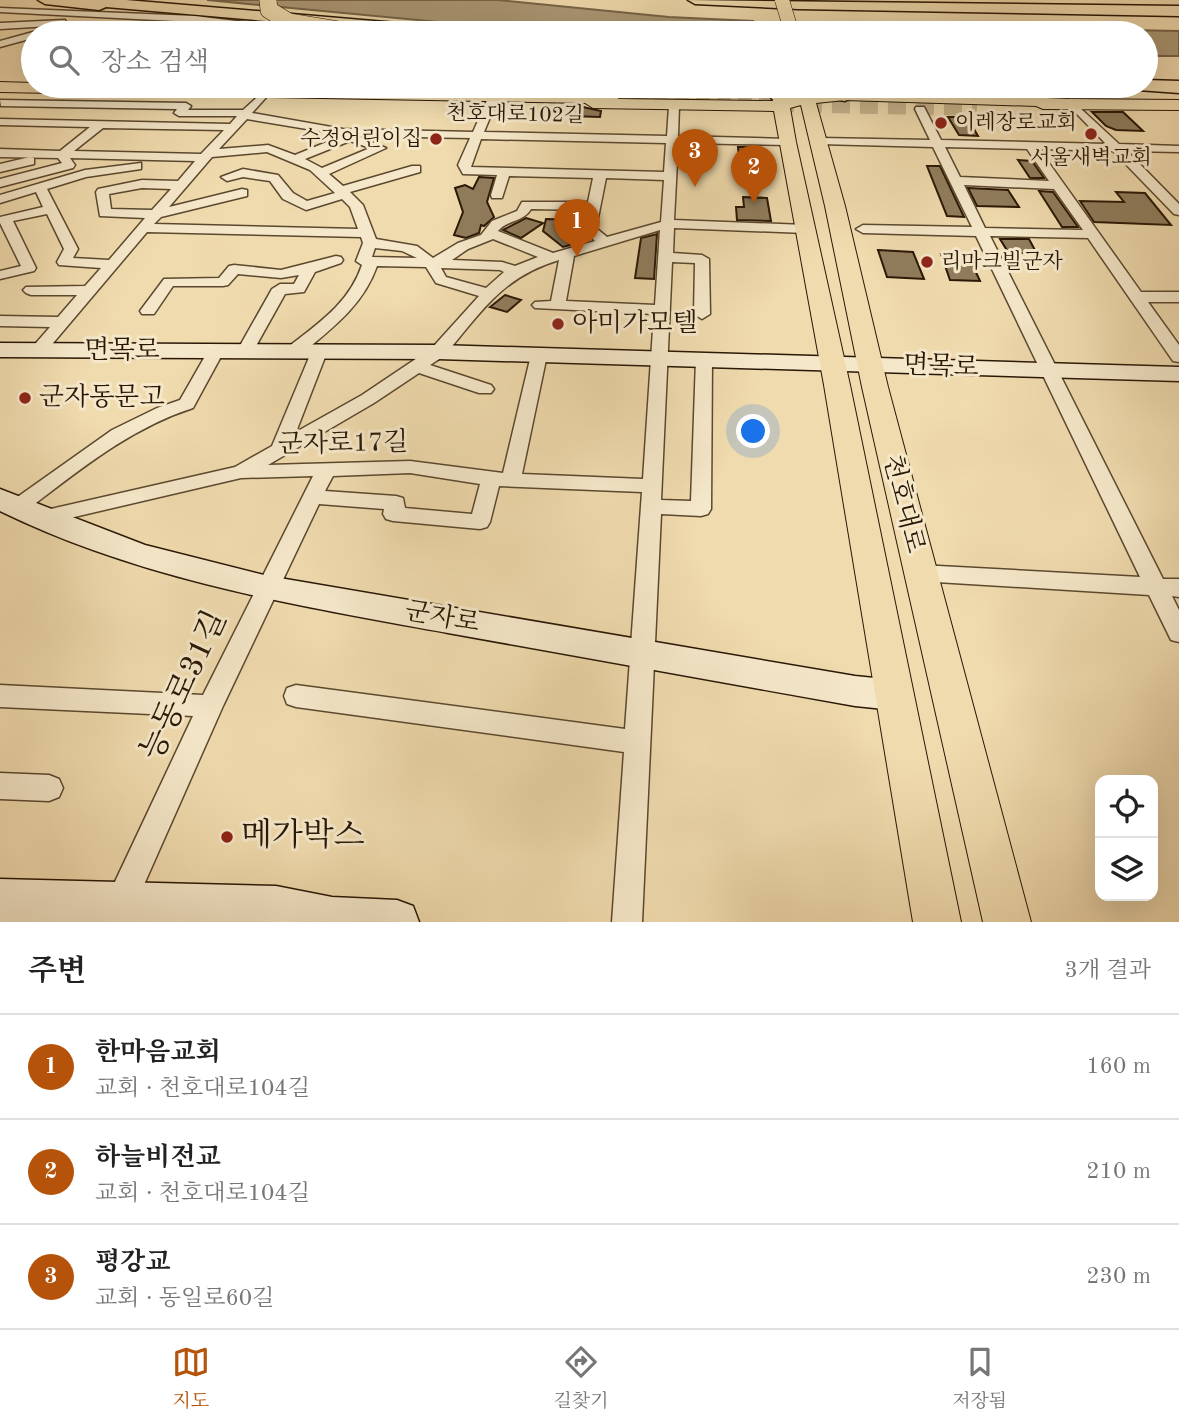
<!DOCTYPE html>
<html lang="ko">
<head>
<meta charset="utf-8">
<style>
  body { margin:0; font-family:"Old Standard TT","Noto Serif KR",serif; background:#f6f6f6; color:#222 }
  .controls { position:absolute; right:21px; bottom:21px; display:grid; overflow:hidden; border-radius:14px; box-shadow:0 7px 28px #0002 }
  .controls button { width:63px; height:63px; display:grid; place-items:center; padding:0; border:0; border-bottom:2px solid #e0e0e0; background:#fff; color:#222; font:35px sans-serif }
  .you { position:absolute; left:754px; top:432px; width:24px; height:24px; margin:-18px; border:5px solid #fff; border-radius:50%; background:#1a73e8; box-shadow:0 0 0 10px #1a73e833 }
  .badge { display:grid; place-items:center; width:46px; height:46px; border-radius:50%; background:#b45309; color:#fff; font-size:23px; font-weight:700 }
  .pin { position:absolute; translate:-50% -58px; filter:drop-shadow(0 2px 4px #0008) }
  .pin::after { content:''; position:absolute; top:37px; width:24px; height:21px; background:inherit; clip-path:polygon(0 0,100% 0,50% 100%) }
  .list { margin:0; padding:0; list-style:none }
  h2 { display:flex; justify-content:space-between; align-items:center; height:91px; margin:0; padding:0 28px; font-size:30px }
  h2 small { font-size:23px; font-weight:400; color:#767676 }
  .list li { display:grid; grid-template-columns:46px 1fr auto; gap:21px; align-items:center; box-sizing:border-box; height:105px; padding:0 28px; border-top:2px solid #e0e0e0 }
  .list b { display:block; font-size:26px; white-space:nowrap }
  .list p { margin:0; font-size:23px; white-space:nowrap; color:#767676 }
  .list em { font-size:23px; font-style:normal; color:#767676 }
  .icon { flex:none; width:38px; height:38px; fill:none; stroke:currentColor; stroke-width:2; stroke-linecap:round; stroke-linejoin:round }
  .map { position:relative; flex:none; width:1179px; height:922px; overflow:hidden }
  .search { position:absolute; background:#fff; box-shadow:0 7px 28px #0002; left:21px; right:21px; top:21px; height:77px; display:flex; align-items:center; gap:18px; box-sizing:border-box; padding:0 24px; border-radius:38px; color:#767676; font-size:26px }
  .sheet { height:406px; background:#fff }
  nav { display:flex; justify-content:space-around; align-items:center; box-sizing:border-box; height:98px; border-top:2px solid #e0e0e0; background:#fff; font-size:19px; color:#767676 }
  nav a { display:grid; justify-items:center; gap:4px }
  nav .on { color:#b45309 }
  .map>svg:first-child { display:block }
  .water { fill:#ac9875; stroke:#786448; stroke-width:2 }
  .pier { fill:#f0dbae }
  .building { fill:#907d5d; stroke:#291705; stroke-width:2 }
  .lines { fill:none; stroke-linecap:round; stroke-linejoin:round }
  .primary-tunnel-far1 { stroke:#c8b48c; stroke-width:14; stroke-dasharray:14 7; stroke-linecap:butt }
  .primary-tunnel { stroke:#c8b48c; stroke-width:18; stroke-dasharray:18 10; stroke-linecap:butt }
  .street-casing { stroke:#5b482f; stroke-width:3 }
  .secondary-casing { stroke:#291705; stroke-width:3 }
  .primary-casing { stroke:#291705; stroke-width:2 }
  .highway-casing { stroke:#291705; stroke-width:3 }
  .street { fill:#f5e8ca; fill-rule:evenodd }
  .secondary { fill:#f5e8ca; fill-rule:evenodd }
  .primary { fill:#f0dbae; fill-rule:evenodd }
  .highway { fill:#f0dbae; fill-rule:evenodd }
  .primary-bridge-casing { stroke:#291705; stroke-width:15; stroke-linecap:butt }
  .highway-bridge-casing { stroke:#291705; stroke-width:18; stroke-linecap:butt }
  .primary-bridge { stroke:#f0dbae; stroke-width:14 }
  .highway-bridge { stroke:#f0dbae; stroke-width:17 }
  .poi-dot { fill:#8f2418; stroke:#f5e8ca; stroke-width:2.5 }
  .labels { text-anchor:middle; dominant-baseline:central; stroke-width:6; stroke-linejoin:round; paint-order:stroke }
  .far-street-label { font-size:21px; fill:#291705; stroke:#f5e8ca }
  .far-poi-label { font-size:21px; fill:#291705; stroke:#f5e8ca; text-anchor:start }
  .poi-label { font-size:26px; fill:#291705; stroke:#f5e8ca; text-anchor:start }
  .street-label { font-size:26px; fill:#291705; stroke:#f5e8ca }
  .near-street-label { font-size:32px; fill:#291705; stroke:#f5e8ca }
  .near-poi-label { font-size:32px; fill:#291705; stroke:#f5e8ca; text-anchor:start }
</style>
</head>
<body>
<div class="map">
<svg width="1179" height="922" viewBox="0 0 1179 922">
  <rect width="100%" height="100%" fill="#f0dbae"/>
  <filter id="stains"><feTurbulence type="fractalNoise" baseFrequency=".00286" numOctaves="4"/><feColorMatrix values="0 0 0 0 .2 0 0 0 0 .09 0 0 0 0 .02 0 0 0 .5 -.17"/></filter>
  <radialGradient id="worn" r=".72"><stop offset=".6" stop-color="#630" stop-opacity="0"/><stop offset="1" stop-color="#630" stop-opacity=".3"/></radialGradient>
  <polygon class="water" points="207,0 498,0 669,17 815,24 1179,31 1179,56 1146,56 1146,33 555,33"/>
  <polygon class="pier" points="754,18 803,20 807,33 756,33"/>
  <g class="building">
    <polygon points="574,105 601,111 600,117 571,116"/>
    <polygon points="1092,112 1123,112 1143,131 1116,130 1106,126"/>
    <polygon points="948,117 967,117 978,136 959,135"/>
    <polygon points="738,147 760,147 762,167 740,167"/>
    <polygon points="1018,160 1032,161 1044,178 1030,178"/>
    <polygon points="927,166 940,166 964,217 947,216"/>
    <polygon points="479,177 494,178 487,202 494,217 484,226 481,225 479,233 466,238 454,235 463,212 455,188 465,185 473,189"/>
    <polygon points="968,188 1008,190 1019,207 977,206"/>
    <polygon points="1039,191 1053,192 1078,227 1062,227"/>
    <polygon points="1116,192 1145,193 1171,225 1094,222 1080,201 1124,202"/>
    <polygon points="743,197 767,198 771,221 737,220 736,207 744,207"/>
    <polygon points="526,218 543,223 521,238 503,230"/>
    <polygon points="546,219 578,220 574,244 563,247 543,231"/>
    <polygon points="657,234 654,279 635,278 641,238"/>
    <polygon points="1000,239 1029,239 1037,254 1008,252"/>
    <polygon points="878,250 913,252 924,279 887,277"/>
    <polygon points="941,254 968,255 980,281 950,280"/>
    <polygon points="505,295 521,300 507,312 490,307"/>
  </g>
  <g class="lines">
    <polyline class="primary-tunnel-far1" points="612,96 795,99"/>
    <polyline class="primary-tunnel" points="776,103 977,107"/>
    <g class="street-casing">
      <g id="street">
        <polygon points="0,8 195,16 276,26 272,29 195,22 0,12"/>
        <polygon points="65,20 68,25 0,29 0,23"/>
        <polygon points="150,25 153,26 153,30 115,33"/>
        <polygon points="33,32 36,33 33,33 33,38 0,47 0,41"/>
        <path d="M265,90L270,93L252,113L343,129L473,132L488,98L493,95L498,98L484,132L667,136L669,106L674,103L679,106L678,136L787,139L793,142L787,145L678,143L674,220L805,225L812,229L805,233L674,228L673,253L702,255L709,259L710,314L702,319L694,314L695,263L672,262L661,500L691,501L696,359L704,354L712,359L711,509L708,514L701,516L661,514L642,922H612L624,752L296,707L287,704L284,696L287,688L296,685L625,729L642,492L499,486L490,522L487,527L480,529L393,521L386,519L383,514L384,509L319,504L223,706L131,914L120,918L109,914L105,903L193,716L0,707V685L203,695L313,476L241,478L40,525L33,523L30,518L33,513L235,467L272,446L313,348H325L327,352L296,432L362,395L432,348L479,296L436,283L426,267L377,266C363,306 331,329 299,356H287L285,352L287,348C317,324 349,304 362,265L356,261L363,243L361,237L147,232L43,355H31L29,351L50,327L0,326V316L58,317L77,295H31L26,293L23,290L26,287L85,286L101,268L59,265L57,262L64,249L47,214L13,221L36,268L34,271L0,279V271L21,266L0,223V217L43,207L36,192L0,203V195L85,170L141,163V169L86,177L47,189L78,249L73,258L109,260L145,218L100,216L96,192L98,189L142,180L178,181L195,161L70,158L75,165L73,168L0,187V179L62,163L58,158L0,157V149L60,151L90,127L0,125V119L230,124L237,116H179L174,113L177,109L1,106L0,100L186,103L191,106L188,110H243ZM247,119L343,135H344L295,155L268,145L219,149ZM103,128L224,130L201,154L74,151ZM357,136L470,138L458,165L463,174L497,175L491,195L492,198H502L509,176L593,178L588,202H522L517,211L492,221L481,235L458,243L433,258L417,246L376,239L363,205L350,192L420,172V166H412L343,186L329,174L386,148ZM481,139L666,143L664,172L471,167ZM350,141L370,148L322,168L305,159ZM267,152L310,170L335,193L307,201L293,193L278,175L243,169L221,177L227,181L243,177L270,181L283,199L306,210L342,199L350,207L358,229L154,224L161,217L247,196V190L242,189L169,207L212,157ZM606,178L664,180L661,222L607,237L596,228ZM142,188L171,189L152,210L111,209L109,194ZM531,209L586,210L582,229L595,241L553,253L498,231C507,220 524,222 531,209ZM660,230L655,305L566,301L574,256ZM493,239L538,257L515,266L502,262L452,260L468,249ZM375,248L402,251L417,258L372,257ZM559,260L551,301L535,302L532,305L535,308L654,314L643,479L522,474L547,355L539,350L531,355L503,473L410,461L268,465L374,403L419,373L479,393H491L494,389L491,385L430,365L444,356C481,312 502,277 559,260ZM441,268L500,270L504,272L486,288L446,277ZM410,473L480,484L472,514L405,508L403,498L396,496L325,491L333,476Z"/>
        <path d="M916,107H924L941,140L1106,144L1075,112V108L1079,107L1119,144L1179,146V152L1127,151L1179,204V215L1174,214L1113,151L1039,149L1141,292H1179V302H1148L1179,345V362L1173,361L1088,238L990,236L1163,579H1179V597L1172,596L1179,610V642L1171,640L1149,595L920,581L912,579L909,573L912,567L920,565L1140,577L976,236L863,233L856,229L863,225L972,227L933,147L820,144L814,141L820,138L930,140L915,109ZM945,147L1027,149L1049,181L960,177ZM964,185L1054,189L1083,230L985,228Z"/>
        <polygon points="30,157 34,158 34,164 0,172 0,164"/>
        <polygon points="336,256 341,257 343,260 341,263 315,272 304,292 285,294 251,355 239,355 237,351 272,289 280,284 294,284 299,275 281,278 238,274 228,285 223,286 173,286 154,314 142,314 140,311 164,279 219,278 229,266 234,265 281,270"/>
        <path d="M216,346L224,351L193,408C128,429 77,472 23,513H9L6,508L9,503L112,430L157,408L180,400L208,351Z"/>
        <polygon points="0,773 49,775 59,779 63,788 59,797 49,801 0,799"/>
      </g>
    </g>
    <g class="secondary-casing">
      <g id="secondary">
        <polygon points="0,343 438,345 1179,367 1179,381 438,359 0,357"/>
        <path d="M0,489L145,545L268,576L855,676L894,680L907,684L912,695L907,706L894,710L855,706C719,682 584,657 448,633C295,605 141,580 0,511Z"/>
        <polygon points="0,879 276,886 332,897 397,900 413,906 419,922 0,922"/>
      </g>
    </g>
    <g class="primary-casing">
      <polygon id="primary" points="0,82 33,83 33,86 178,86 611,94 619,99 773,101 771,86 787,86 789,98 799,97 796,86 812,86 814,93 845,90 1069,99 1179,100 1179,110 1043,109 1036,106 845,100 816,103 845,206 888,387 1031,922 983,922 862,387 825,206 801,105 790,108 796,142 850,385 961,922 913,922 824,385 774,111 593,108 585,103 0,92"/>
    </g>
    <g class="highway-casing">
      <g id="highway">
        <polygon points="38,0 126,0 456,28 464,33 404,33 106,7 99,10 45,4"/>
        <polygon points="688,0 1179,6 1179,16 798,9 695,4"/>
        <polygon points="1146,80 1179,81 1179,93 1138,90 1136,86 1146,86"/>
        <polygon points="764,86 782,86 788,95 786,99 772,99"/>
        <path d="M813,86H832L852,91L854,95L845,101C831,98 821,98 813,86Z"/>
      </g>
    </g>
    <use href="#street" class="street"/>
    <use href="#secondary" class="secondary"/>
    <use href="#primary" class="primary"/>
    <use href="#highway" class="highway"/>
    <g class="primary-bridge-casing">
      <polyline id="primary-bridge" points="782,0 792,33"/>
    </g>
    <g class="highway-bridge-casing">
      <polyline id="highway-bridge" points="268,0 269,10 289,22 338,30"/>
    </g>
    <use href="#primary-bridge" class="primary-bridge"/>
    <use href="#highway-bridge" class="highway-bridge"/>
  </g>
  <g class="poi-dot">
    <circle cx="941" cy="123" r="7"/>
    <circle cx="1091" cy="134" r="7"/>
    <circle cx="436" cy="139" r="7"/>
    <circle cx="927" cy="262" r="7"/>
    <circle cx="558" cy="324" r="7"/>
    <circle cx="25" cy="398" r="7"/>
    <circle cx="227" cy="837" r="7"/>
  </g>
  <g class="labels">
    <g class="far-street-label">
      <text transform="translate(515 115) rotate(1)">천호대로102길</text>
    </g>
    <g class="far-poi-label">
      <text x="955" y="123">이레장로교회</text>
      <text x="422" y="139" text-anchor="end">수정어린이집</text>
      <text x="1091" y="158" text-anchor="middle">서울새벽교회</text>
      <text x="941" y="262">리마크빌군자</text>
    </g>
    <g class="poi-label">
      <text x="572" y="324">아미가모텔</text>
      <text x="39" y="398">군자동문고</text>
    </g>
    <g class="street-label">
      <text x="122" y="351">면목로</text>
      <text transform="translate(941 367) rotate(2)">면목로</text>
      <text transform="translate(343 444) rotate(-1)">군자로17길</text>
      <text transform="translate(903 504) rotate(76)">천호대로</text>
      <text transform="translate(442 618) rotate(10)">군자로</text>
    </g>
    <g class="near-street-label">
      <text transform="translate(185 686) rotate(-65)">능동로31길</text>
    </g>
    <g class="near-poi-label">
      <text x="241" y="837">메가박스</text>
    </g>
  </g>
  <rect width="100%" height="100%" filter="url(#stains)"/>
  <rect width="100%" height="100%" fill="url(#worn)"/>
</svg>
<div class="controls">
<button><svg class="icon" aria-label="locate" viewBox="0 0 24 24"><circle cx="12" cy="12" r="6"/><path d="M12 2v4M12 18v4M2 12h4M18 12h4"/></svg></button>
<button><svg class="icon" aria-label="layers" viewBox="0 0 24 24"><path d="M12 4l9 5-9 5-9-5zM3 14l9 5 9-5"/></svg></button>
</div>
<div class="you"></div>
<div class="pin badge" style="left:577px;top:257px">1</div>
<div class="pin badge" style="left:754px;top:203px">2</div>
<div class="pin badge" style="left:695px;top:187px">3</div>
<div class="search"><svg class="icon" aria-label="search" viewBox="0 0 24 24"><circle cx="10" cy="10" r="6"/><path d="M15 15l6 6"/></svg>장소 검색</div>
</div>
<section class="sheet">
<h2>주변<small>3개 결과</small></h2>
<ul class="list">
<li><span class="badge">1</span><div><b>한마음교회</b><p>교회 · 천호대로104길</p></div><em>160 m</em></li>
<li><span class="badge">2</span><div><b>하늘비전교</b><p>교회 · 천호대로104길</p></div><em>210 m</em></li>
<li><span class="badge">3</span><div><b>평강교</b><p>교회 · 동일로60길</p></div><em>230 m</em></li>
</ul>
</section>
<nav>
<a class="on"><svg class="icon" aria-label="map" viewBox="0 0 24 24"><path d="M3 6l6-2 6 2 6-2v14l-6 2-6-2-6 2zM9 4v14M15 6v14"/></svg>지도</a>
<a><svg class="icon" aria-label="directions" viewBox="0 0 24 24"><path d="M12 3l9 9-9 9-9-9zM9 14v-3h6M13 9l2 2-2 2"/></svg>길찾기</a>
<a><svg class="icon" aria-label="saved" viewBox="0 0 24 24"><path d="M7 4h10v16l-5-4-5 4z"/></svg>저장됨</a>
</nav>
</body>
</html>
